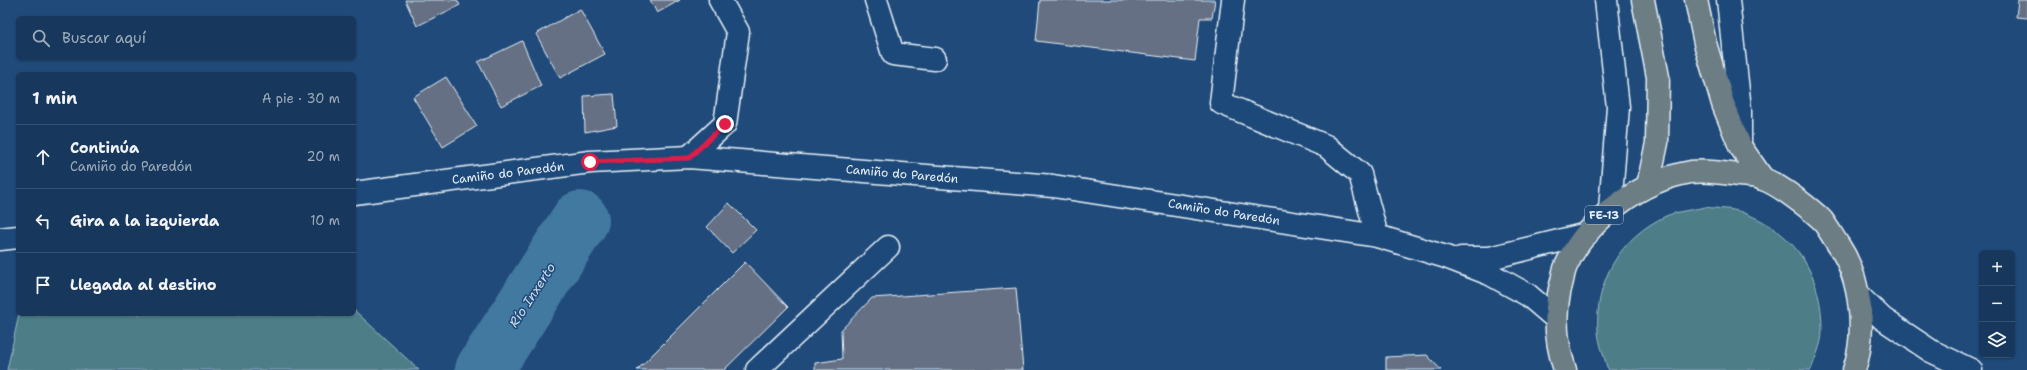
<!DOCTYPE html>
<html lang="es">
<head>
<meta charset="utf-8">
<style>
  body { margin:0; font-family:"Shantell Sans",sans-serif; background:#203f62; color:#f1f3f6 }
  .controls { position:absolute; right:12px; bottom:12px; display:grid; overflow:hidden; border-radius:6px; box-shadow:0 1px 3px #0004 }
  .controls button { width:36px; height:36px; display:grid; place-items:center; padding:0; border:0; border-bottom:1px solid #365272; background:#17385c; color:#f1f3f6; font:20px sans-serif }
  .stop { position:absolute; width:12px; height:12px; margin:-9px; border:3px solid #e11d48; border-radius:50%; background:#fff }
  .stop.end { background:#e11d48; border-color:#fff; box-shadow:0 1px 4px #0008 }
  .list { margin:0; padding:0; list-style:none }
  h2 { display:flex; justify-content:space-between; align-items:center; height:52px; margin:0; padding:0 16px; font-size:17px }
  h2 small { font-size:13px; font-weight:400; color:#9eacbb }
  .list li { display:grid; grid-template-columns:26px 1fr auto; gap:12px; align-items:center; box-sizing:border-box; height:64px; padding:0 16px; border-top:1px solid #365272 }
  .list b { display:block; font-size:15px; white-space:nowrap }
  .list p { margin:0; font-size:13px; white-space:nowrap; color:#9eacbb }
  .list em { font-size:13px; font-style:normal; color:#9eacbb }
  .icon { flex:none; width:22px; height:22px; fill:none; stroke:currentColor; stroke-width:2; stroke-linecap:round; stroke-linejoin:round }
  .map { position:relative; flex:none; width:2027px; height:370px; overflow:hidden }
  .search { position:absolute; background:#17385c; box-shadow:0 1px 3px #0004; left:16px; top:16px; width:340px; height:44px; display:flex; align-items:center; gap:10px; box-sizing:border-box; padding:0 14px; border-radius:6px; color:#9eacbb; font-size:15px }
  .panel { position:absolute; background:#17385c; box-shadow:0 1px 3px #0004; left:16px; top:72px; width:340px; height:244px; border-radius:6px }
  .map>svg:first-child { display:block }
  .green { fill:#4e7d87; stroke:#9bb7c0 }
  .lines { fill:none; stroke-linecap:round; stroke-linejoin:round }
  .river { stroke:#4379a0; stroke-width:58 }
  .building { fill:#657084; stroke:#e8f1f8 }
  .minor-casing { stroke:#e8f1f8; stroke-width:25 }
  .highway-casing { stroke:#e8f1f8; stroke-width:25 }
  .minor { stroke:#1f4a7a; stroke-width:22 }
  .highway { stroke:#6d7d84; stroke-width:22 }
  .route { stroke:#e11d48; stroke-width:5 }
  .labels { text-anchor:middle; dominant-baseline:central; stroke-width:3; stroke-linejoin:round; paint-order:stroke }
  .shield { fill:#1f4a7a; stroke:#acbfd2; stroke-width:1 }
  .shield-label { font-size:11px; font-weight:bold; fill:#e8f1f8 }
  .street-label { font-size:12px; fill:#e8f1f8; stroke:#1f4a7a }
  .water-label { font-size:13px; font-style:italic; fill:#cfdfeb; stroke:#1f4a7a }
</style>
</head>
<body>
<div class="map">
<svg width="2027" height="370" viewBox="0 0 2027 370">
  <rect width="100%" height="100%" fill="#1f4a7a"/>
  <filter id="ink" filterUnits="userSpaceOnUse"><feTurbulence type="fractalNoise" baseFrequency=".025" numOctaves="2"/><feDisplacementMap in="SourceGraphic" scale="8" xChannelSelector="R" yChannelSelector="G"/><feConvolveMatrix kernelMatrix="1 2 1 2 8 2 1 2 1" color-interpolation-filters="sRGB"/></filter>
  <g filter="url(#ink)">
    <g class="green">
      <path d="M1705,207C1717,209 1733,208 1744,213C1797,232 1823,277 1822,332C1822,344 1815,358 1811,370H1609L1607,367C1604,356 1599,343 1598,332C1594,282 1620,237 1666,216C1677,211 1693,210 1705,207Z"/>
      <polygon points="354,310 419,370 7,370 19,314 354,314"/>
    </g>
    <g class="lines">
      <polyline class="river" points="484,370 580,220"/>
    </g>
    <g class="building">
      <polygon points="405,0 457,0 460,5 417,26"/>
      <polygon points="650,0 680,0 657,13"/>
      <polygon points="1040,0 1215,0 1212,18 1200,18 1195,61 1036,41"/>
      <polygon points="2018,0 2027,0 2027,18 2016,17"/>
      <polygon points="580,9 605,54 560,78 536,34"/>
      <polygon points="522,41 541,86 501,106 478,62"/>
      <polygon points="446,77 477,126 443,147 413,97"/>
      <polygon points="614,94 617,126 585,132 584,96"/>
      <polygon points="729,203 756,230 732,253 707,227"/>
      <polygon points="745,262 788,307 724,370 637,370"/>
      <polygon points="1016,288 1023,370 815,370 815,363 842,359 841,330 872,298"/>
      <polygon points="1427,355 1441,370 1386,370 1386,357"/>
    </g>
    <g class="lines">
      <g class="minor-casing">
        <g id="minor">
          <polyline points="876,0 893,54 935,59"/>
          <polyline points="1233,0 1221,103 1326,146 1360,174 1377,236"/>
          <polyline points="1606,0 1618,107 1610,209"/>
          <polyline points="1728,0 1740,109 1740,146"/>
          <polyline points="689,157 725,124 738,32 720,0"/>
          <polyline points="354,193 590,162 689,157 1053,186 1377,236 1446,257 1490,274 1528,295 1555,318"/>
          <polyline points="0,239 18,237"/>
          <polyline points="1461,258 1490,258 1587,234"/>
          <polyline points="1859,296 1883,319 1931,351 1971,370"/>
          <polyline points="757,370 888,247"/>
        </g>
      </g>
      <g class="highway-casing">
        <g id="highway">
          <polyline points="1643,0 1658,77 1657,143 1648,185"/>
          <polyline points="1696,0 1705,43 1723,104 1740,146 1763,179"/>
          <path d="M1565,370C1555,340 1553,312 1562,281C1563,276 1564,269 1567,264C1588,219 1642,180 1691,172C1706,170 1724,173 1739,175C1747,176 1756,176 1763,179C1778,184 1811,209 1822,220C1828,228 1833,237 1839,246C1861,279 1867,332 1854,370"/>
        </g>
      </g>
      <use href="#minor" class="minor"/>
      <use href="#highway" class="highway"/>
    </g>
  </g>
  <g class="lines" filter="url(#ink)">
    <polyline class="route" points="590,162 689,158 725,124"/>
  </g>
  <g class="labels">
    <rect class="shield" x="1585" y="206" width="38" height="18" rx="3"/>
    <g class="shield-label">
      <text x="1604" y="215">FE-13</text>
    </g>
    <g class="street-label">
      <text transform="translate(508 173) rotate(-7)">Camiño do Paredón</text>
      <text transform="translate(902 174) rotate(5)">Camiño do Paredón</text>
      <text transform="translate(1224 212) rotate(9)">Camiño do Paredón</text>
    </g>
    <g class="water-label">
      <text transform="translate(532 295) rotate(-57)">Río Inxerto</text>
    </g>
  </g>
</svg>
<div class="controls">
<button>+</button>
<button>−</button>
<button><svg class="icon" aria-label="layers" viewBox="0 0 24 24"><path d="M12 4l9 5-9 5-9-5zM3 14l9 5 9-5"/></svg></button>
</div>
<div class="stop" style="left:590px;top:162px"></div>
<div class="stop end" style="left:725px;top:124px"></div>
<div class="search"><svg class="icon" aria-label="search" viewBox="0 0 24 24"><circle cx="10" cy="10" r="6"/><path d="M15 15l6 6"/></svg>Buscar aquí</div>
<section class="panel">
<h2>1 min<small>A pie · 30 m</small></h2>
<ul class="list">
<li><svg class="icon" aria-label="ahead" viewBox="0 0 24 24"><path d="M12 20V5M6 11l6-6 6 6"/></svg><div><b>Continúa</b><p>Camiño do Paredón</p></div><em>20 m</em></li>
<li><svg class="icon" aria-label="left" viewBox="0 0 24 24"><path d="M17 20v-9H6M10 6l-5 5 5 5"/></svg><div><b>Gira a la izquierda</b></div><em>10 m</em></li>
<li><svg class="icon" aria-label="arrive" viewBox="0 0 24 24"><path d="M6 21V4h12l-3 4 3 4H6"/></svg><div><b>Llegada al destino</b></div></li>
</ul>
</section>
</div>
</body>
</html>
